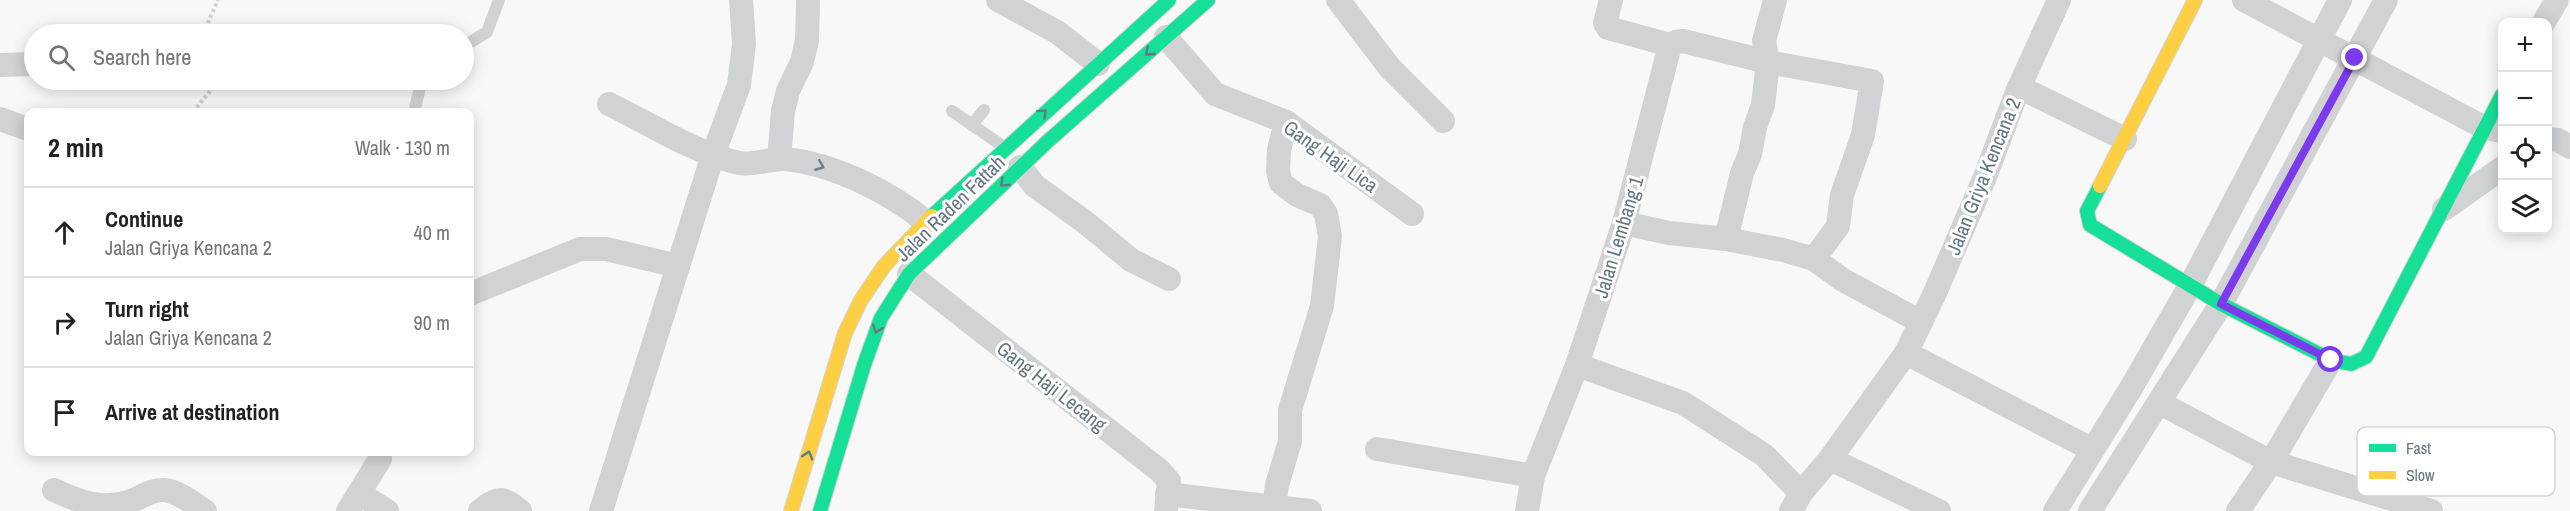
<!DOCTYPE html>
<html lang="en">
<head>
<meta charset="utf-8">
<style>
  body { margin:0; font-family:"Archivo Narrow",sans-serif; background:#f2f2f2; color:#202124 }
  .controls { position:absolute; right:18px; top:18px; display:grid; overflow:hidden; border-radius:12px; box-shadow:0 3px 15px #0003 }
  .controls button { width:54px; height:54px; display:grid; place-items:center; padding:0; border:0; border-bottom:2px solid #e0e0e0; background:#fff; color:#202124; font:30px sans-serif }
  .stop { position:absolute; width:18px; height:18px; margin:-14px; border:4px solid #7c3aed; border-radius:50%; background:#fff }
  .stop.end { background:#7c3aed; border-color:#fff; box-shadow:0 2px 6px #0008 }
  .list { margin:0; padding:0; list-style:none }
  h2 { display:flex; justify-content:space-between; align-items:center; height:78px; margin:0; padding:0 24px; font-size:26px }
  h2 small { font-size:20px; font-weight:400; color:#757577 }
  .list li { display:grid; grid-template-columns:39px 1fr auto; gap:18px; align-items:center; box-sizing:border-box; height:90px; padding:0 24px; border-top:2px solid #e0e0e0 }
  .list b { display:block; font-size:22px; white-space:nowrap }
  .list p { margin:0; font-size:20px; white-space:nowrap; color:#757577 }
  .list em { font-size:20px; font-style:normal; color:#757577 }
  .icon { flex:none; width:33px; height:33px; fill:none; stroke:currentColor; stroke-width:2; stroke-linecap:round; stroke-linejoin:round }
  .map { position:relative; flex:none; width:2570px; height:511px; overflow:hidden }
  .search { position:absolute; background:#fff; box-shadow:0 3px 15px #0003; left:24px; top:24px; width:450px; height:66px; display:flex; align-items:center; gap:15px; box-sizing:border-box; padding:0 21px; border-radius:33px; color:#757577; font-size:22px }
  .panel { position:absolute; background:#fff; box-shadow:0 3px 15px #0003; left:24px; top:108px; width:450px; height:348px; border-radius:12px }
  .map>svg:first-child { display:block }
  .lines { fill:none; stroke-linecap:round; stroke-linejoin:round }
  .fast-casing { stroke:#d4d5d6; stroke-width:16 }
  .slow-casing { stroke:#d4d5d6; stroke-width:16 }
  .path { stroke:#cececf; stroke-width:4; stroke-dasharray:3 3; stroke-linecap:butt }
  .lane { stroke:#d0d2d3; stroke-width:12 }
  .street { stroke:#d0d2d3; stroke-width:24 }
  .fast { stroke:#16e098; stroke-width:14 }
  .slow { stroke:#ffcf43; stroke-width:14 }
  .oneway { stroke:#5f7b83 }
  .oneway2 { stroke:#6e7f8a }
  .route { stroke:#7c3aed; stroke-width:8 }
  .labels { text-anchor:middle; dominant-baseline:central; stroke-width:6; stroke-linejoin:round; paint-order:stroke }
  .street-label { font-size:20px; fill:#637682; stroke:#fff }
  .key { fill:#fff; stroke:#d0d6da; stroke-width:1.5 }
  .key-label { font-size:16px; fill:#637682 }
</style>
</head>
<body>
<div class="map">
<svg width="2570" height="511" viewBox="0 0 2570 511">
  <rect width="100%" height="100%" fill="#f8f8f8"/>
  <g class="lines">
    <g class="fast-casing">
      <g id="fast">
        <polyline points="2100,186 2087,211 2090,225 2221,304 2331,360 2351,364 2366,357 2502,95"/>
        <polyline points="932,216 1169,0"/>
        <polyline points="820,511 864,365 881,318 909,274 1048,141 1208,0"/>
      </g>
    </g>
    <g class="slow-casing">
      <g id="slow">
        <polyline points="2100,186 2195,0"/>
        <polyline points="791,511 845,333 861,300 884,266 932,216"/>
      </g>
    </g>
    <g class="path">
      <polyline points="203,34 218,0"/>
      <polyline points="193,112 219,80"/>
    </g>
    <g class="lane">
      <polyline points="464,46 487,32 499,0"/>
      <polyline points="952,111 1004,147"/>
      <polyline points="414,112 422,80"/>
      <polyline points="972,125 984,110"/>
    </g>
    <g class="street">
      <polyline points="998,0 1057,32 1098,64"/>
      <polyline points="1338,0 1390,68 1443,121"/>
      <polyline points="2244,0 2485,128 2502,131"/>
      <polyline points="2544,22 2557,0"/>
      <polyline points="1166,37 1215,94 1286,122 1412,214"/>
      <polyline points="1667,47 1676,42 1683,41 1768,62 1872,81 1863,135 1842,195 1838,226 1814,259"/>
      <polyline points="0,65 34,64"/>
      <polyline points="2019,87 2125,139"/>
      <path d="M609,104C648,123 697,154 739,163C754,166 770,158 785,159C833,164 889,191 926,222"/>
      <polyline points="0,119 28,129"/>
      <polyline points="2548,139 2558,140 2570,147"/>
      <polyline points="779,159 783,111 788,91 802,62 807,40 808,0"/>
      <polyline points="1020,167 1035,186 1085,222 1131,260 1169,279"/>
      <polyline points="2444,209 2502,168"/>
      <polyline points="1624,223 1669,233 1726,239 1783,250 1814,259 1843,280 1921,322"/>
      <polyline points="1726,239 1742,173 1750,154 1755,127 1763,105 1768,62 1764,41 1775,0"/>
      <polyline points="909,274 1159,470 1169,481 1166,511"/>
      <polyline points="470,294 580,249 606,249 678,266"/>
      <polyline points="1906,353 2091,449"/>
      <polyline points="1577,365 1683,403 1764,455 1801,493"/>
      <polyline points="2160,403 2271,462 2431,511"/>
      <polyline points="1377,449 1533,476"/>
      <polyline points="1830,459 1939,511"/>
      <path d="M54,490C81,503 105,511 134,500C143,496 153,489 164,490C178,491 194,504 205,511"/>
      <polyline points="359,493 387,511"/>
      <polyline points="1167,494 1310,511"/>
      <polyline points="1274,507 1277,485 1290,441 1290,410 1322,306 1330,236 1326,214 1320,205 1297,195 1281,183 1278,171 1279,150 1286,122"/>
      <polyline points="348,511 380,459"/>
      <path d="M480,511C498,497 502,496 520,511"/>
      <polyline points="601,511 713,155 739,85 744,44 741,0"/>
      <polyline points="1527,511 1533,476 1577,365 1624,223 1668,53 1667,47 1663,43 1608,28 1605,23 1611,0"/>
      <polyline points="1791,511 1801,493 1830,459 1906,353 1934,295 1985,177 2017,92 2059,0"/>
      <polyline points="2055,511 2131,388 2191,284 2340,0"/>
      <polyline points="2090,511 2221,304 2386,0"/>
      <polyline points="2238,511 2271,462 2331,360"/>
    </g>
    <use href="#fast" class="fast"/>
    <use href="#slow" class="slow"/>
  </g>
  <defs><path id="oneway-chevron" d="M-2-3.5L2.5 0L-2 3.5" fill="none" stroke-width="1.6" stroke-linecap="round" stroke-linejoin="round" transform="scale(1.5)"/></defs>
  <g class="oneway">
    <use href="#oneway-chevron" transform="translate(1149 52) rotate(139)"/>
    <use href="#oneway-chevron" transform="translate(1043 113) rotate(-42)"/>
    <use href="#oneway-chevron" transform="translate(1004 183) rotate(136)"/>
    <use href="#oneway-chevron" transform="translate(877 329) rotate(110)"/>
    <use href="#oneway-chevron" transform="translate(808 455) rotate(-73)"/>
  </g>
  <use class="oneway2" href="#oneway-chevron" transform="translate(820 166) rotate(22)"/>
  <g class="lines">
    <polyline class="route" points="2331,360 2221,304 2355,58"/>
  </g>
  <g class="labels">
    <g class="street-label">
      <text transform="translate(1331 156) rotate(35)">Gang Haji Lica</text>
      <text transform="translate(1983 176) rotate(-68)">Jalan Griya Kencana 2</text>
      <text transform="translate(950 208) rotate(-44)">Jalan Raden Fattah</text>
      <text transform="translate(1618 237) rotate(-73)">Jalan Lembang 1</text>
      <text transform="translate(1052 386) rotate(38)">Gang Haji Lecang</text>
    </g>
  </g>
  <rect x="2357" y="427" width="198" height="69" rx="9" class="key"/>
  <rect x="2369" y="444" width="27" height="8" fill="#16e098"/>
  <rect x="2369" y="471" width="27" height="8" fill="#ffcf43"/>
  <g class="key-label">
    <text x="2406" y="454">Fast</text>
    <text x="2406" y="481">Slow</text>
  </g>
</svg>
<div class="controls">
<button>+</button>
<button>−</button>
<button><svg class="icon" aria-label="locate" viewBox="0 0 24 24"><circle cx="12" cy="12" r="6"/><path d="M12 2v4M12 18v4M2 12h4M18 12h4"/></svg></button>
<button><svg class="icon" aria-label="layers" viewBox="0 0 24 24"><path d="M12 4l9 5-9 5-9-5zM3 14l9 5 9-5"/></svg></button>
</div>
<div class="stop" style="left:2331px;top:360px"></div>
<div class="stop end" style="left:2355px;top:58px"></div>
<div class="search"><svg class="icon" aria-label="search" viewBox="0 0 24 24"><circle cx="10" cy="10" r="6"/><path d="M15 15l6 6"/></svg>Search here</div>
<section class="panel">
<h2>2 min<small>Walk · 130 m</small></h2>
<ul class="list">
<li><svg class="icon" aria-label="ahead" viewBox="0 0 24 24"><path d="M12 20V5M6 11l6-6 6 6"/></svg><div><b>Continue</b><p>Jalan Griya Kencana 2</p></div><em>40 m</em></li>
<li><svg class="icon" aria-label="right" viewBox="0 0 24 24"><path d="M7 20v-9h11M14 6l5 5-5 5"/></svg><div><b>Turn right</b><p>Jalan Griya Kencana 2</p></div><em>90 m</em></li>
<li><svg class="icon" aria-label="arrive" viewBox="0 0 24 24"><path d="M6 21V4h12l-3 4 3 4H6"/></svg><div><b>Arrive at destination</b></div></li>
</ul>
</section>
</div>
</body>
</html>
